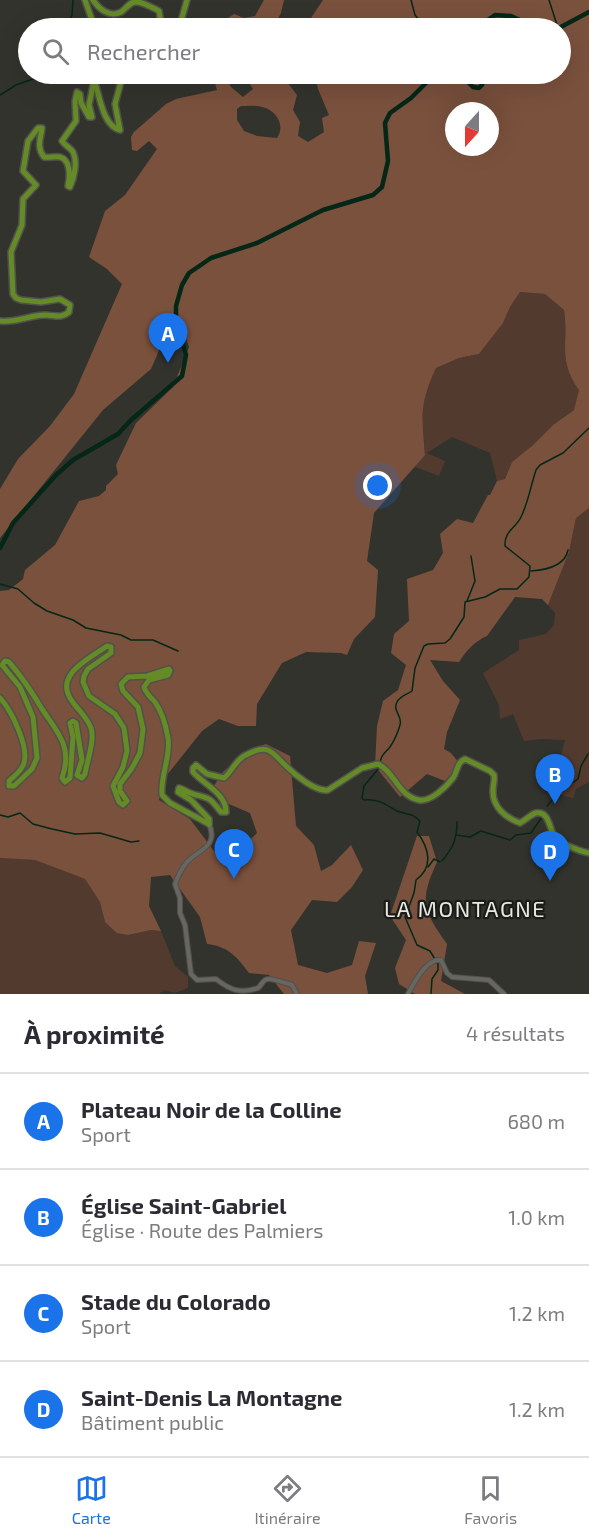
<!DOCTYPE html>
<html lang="fr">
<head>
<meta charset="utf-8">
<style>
  body { margin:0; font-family:"Exo 2",sans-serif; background:#f7f7f7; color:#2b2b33 }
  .compass { position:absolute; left:445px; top:102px; width:54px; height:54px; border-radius:50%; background:#fff; box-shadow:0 6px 24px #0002; rotate:201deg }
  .you { position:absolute; left:378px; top:486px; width:21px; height:21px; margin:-15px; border:4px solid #fff; border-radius:50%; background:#1a73e8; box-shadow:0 0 0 9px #1a73e833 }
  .badge { display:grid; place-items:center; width:39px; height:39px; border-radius:50%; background:#1a73e8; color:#fff; font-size:20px; font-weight:700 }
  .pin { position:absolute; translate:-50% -50px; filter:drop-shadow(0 2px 3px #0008) }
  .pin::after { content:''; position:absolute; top:32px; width:21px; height:18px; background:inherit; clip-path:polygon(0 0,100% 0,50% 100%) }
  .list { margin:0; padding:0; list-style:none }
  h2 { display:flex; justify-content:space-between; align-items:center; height:78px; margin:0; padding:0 24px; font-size:26px }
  h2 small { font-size:20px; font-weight:400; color:#7c7c81 }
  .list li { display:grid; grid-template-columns:39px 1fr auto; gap:18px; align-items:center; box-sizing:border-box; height:96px; padding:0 24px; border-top:2px solid #e1e1e2 }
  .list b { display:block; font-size:22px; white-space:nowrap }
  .list p { margin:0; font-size:20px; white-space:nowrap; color:#7c7c81 }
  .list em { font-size:20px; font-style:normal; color:#7c7c81 }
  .icon { flex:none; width:33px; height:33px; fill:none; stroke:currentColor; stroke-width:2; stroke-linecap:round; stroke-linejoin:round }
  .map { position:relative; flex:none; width:589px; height:994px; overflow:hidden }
  .search { position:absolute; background:#fff; box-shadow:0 6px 24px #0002; left:18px; right:18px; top:18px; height:66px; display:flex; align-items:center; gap:15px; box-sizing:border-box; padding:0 21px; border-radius:33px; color:#7c7c81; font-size:22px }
  .sheet { height:462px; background:#fff }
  nav { display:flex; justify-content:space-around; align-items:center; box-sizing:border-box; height:84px; border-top:2px solid #e1e1e2; background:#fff; font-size:16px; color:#7c7c81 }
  nav a { display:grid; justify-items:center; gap:3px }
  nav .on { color:#1a73e8 }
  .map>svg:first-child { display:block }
  .green { fill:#533a2e }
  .forest { fill:#7a513d; fill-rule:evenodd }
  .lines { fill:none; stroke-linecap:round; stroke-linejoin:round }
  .stream { stroke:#042717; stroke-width:1.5 }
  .river { stroke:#042717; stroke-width:4.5 }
  .minor-casing { stroke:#50504c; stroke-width:6 }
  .major-casing { stroke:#50504c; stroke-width:8 }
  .minor { stroke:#676660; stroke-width:4 }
  .major { stroke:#658b26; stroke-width:5 }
  .labels { text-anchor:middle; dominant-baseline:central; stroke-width:4.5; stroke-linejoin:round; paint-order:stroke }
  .quarter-label { font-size:22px; letter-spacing:1.5px; fill:#e7e7e4; stroke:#1b1b18 }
</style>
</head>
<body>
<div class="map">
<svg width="589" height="994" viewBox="0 0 589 994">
  <rect width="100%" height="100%" fill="#33332e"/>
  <g class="green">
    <path d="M520,292L545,294L564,310C569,344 557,360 580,390L574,410L553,425L533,445L512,462L505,479L497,481L490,453L452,437L427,453L445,461L439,476L413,466L425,452C422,414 419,404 436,368L459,358L479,354L503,323L510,307Z"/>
    <polygon points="589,508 589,782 576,789 573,798 561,795 557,770 565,740 541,739 524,741 513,714 500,719 499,705 483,673 519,650 519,640 546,634 554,625 555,613 548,605 569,552 576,518"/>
    <polygon points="0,858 35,860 85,879 100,902 105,922 128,935 151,930 161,931 175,966 188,977 188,988 175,993 164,990 159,994 0,994"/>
  </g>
  <g class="forest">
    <polygon points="264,0 284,0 281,13 273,28 221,28 228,18 234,14 244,18 255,16"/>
    <path d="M323,0H589V508L576,518L569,552L548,605L542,599L515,597L487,636C475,641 466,651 459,662L430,660L443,681L460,700L447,732L444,749L451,753L460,764L445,781L427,774L400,797L375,766L377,726L383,701L398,690L406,665L391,653L394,634L409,621L407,579L433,570L443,553L440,534L457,519L473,523L488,495H490L497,481L505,479L512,462L533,445L553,425L574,410L579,390C557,359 569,344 564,310L545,294L520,292L510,307L503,323L479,354L459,358L436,368C419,405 422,415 425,455L374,513L367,561L378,570L375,617L354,639L347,655L341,653L306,652L282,663L257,704L256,726H238L219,719L202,731L167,775L159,800L190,819L217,855L233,856L257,833L250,813L224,802L211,790L223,772L248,750L266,744L290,756L296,826L314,845L321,871L332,865L351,845L363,870L352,887L337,902L312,900L291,930L298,965L327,973L352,965L359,941L376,943L365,976L368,994H284L269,975L249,973C237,957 228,946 207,944L200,917L170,875L151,877L149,906L161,931L151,930L128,935L117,933L105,922L100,902L85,879L35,860L0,858V591L9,590L23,579L25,570L55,545L79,501L99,496L106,490V486L118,474L116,465L136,423L173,387L189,347L179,316L173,318L151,369L103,410L0,538V489L18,459L50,426L74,394L122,284L107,269L89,257L105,211L125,195L157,149L149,141L137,151L132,150L131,137L134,132L166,104L176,99L217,90L214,80L207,74H224L231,87L243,97L253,89L248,81L249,74H281L297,95L293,110L300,122L298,136L308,142L324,132L322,118L329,115L318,89L315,76L322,74H560V28H302V24L309,21ZM241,106C248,106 255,105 262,107C276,110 286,125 277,138L257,136L244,131L237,120V109ZM454,111H490V147H454Z"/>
    <path d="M417,836H429L437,862C419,901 423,910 447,944L441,981L465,994H415L399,984L395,968L406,940L390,916Z"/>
  </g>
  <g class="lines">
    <g class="stream">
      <polyline points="411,0 415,15 426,28"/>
      <polyline points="549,0 558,28"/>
      <polyline points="67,28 72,15 73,0"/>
      <polyline points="463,74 465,79"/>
      <polyline points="0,95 16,85 47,74"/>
      <path d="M531,571C546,570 565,566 568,550"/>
      <polyline points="0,584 18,589 34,603 47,611 73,620 86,628 121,635 131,640 153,640 178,651"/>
      <polyline points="467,601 475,581 471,556"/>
      <path d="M380,763C381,755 385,753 390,747C394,741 398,732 400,725C403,716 392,711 397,702C400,696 406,695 412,691L415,668L424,646L428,644L445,643L450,639L464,617L465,602L485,597L500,589H517L529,577L530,566L505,546C504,531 516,528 521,517C528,503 531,485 536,470L540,465L563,453L589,428"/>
      <path d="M379,768L364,786L362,798L364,800C378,798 386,805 397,811C407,815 411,812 420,821L417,832C429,848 434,867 416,880L414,893L405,917L417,945L430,951L438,964V970L432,979L431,994"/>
      <polyline points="568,786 578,779 581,766 588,754"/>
      <polyline points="547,806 556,796 560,795"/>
      <polyline points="0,815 8,817 20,813 33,824 52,829 75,834 100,833 131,842 139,841"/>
      <polyline points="456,835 470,837 481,831 510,840 516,835 531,833 542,817"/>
      <path d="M442,861C453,848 457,839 457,822"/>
      <polyline points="428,867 434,859 440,862"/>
    </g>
    <g class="river">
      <polyline points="486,28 486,21 495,15 511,16 537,28 549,28"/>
      <polyline points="559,28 589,12"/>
      <polyline points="456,74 465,79 473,87 479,88 482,85 485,74"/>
      <polyline points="0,548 13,523 56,475 73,460 118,434 131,420 182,376 186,355 176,319 176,306 182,285 189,273 211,258 257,243 323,210 373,195 382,187 388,161 385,123 390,113 411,98 435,74"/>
    </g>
    <g class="minor-casing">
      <g id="minor">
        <path d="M209,824C219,847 199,849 187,862C182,868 178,876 175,884L180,898V913L185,925L191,974L197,980L216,979C230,990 240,994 258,988C262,985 263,979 268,979C275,979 285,983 292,985L297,994"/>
        <path d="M408,994C414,982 427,958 441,960L447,973L452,977L489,980L504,994"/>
      </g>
    </g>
    <g class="major-casing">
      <g id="major">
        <polyline points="85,0 93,23 98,28"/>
        <path d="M93,0C99,9 110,18 121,12C126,9 130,1 137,2C143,2 153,8 159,11L162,28"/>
        <polyline points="179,28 187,0"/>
        <path d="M95,83C100,97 103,126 120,130L115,104L123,74"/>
        <path d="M0,321C16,323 30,315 45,315C54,315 61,319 69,312L70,305L60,299L41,302L21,300L16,298L13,294L11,252L22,225L23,199L36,185L23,171L28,141L38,128H42C41,138 36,147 44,157C49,158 55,156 60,157C71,160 70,177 68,186L70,187C74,178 78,162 73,152C70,147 65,146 62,141L76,121L75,101L77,92L80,94L81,103L89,117H92L89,105L93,85L95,83"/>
        <path d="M0,698C11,710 29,746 24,763C22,771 14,776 9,781V786H14L32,769L37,758L33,717L20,687L2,665L5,661L9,662C22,677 32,692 42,709C58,733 73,747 62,778L65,782L70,778L73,737L70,723L73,721L76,723L82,760L77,775L82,778L85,774C87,761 95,740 91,728C87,717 78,710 72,701C53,675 89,659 107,646L111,647V653L88,669L84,676L83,682L89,696L115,714L124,728L127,751L123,767L113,786L119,802L123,805L127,801L120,791V784L132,768L140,753L143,729L138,707L123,691L121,684L128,677L147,676L169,669L170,671L168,675L149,680L144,687C146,694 151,697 155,702C162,712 166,726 168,738C171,757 160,776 162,795L170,803L209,824"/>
        <path d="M209,824V819L191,800L178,792L179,788C184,789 188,793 193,794C211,799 209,797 221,812H226C226,793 204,785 193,772V768L196,765L207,774L224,778C232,772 236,759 246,755C268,743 271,751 285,765C294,774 315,792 328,790L362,768L378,764C395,772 398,796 419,800C431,802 446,787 453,778C458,771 456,763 465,759L490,771L494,775C495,781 493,784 493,790C492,807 506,818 520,823C526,820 531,814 536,813C550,811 549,830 555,837C563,845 579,851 589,853"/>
      </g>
    </g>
    <use href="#minor" class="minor"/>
    <use href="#major" class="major"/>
  </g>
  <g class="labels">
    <g class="quarter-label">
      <text x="465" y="908">LA MONTAGNE</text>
    </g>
  </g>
</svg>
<svg class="compass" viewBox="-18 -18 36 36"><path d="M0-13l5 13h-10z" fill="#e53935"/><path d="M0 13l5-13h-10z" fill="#7c7c81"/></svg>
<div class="you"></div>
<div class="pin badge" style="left:168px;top:363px">A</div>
<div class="pin badge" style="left:555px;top:804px">B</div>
<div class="pin badge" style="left:234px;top:879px">C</div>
<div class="pin badge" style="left:550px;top:881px">D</div>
<div class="search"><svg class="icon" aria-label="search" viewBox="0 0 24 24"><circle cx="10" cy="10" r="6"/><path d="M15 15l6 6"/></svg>Rechercher</div>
</div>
<section class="sheet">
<h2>À proximité<small>4 résultats</small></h2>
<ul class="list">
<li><span class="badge">A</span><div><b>Plateau Noir de la Colline</b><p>Sport</p></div><em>680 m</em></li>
<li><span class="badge">B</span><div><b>Église Saint-Gabriel</b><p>Église · Route des Palmiers</p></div><em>1.0 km</em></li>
<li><span class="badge">C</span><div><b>Stade du Colorado</b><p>Sport</p></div><em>1.2 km</em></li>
<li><span class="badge">D</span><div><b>Saint-Denis La Montagne</b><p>Bâtiment public</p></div><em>1.2 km</em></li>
</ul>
</section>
<nav>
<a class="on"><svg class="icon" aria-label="map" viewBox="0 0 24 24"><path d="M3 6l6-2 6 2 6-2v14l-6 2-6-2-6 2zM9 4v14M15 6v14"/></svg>Carte</a>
<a><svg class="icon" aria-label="directions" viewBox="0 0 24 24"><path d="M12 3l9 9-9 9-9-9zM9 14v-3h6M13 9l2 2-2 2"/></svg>Itinéraire</a>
<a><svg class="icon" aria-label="saved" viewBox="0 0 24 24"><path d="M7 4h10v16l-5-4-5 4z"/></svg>Favoris</a>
</nav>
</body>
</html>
